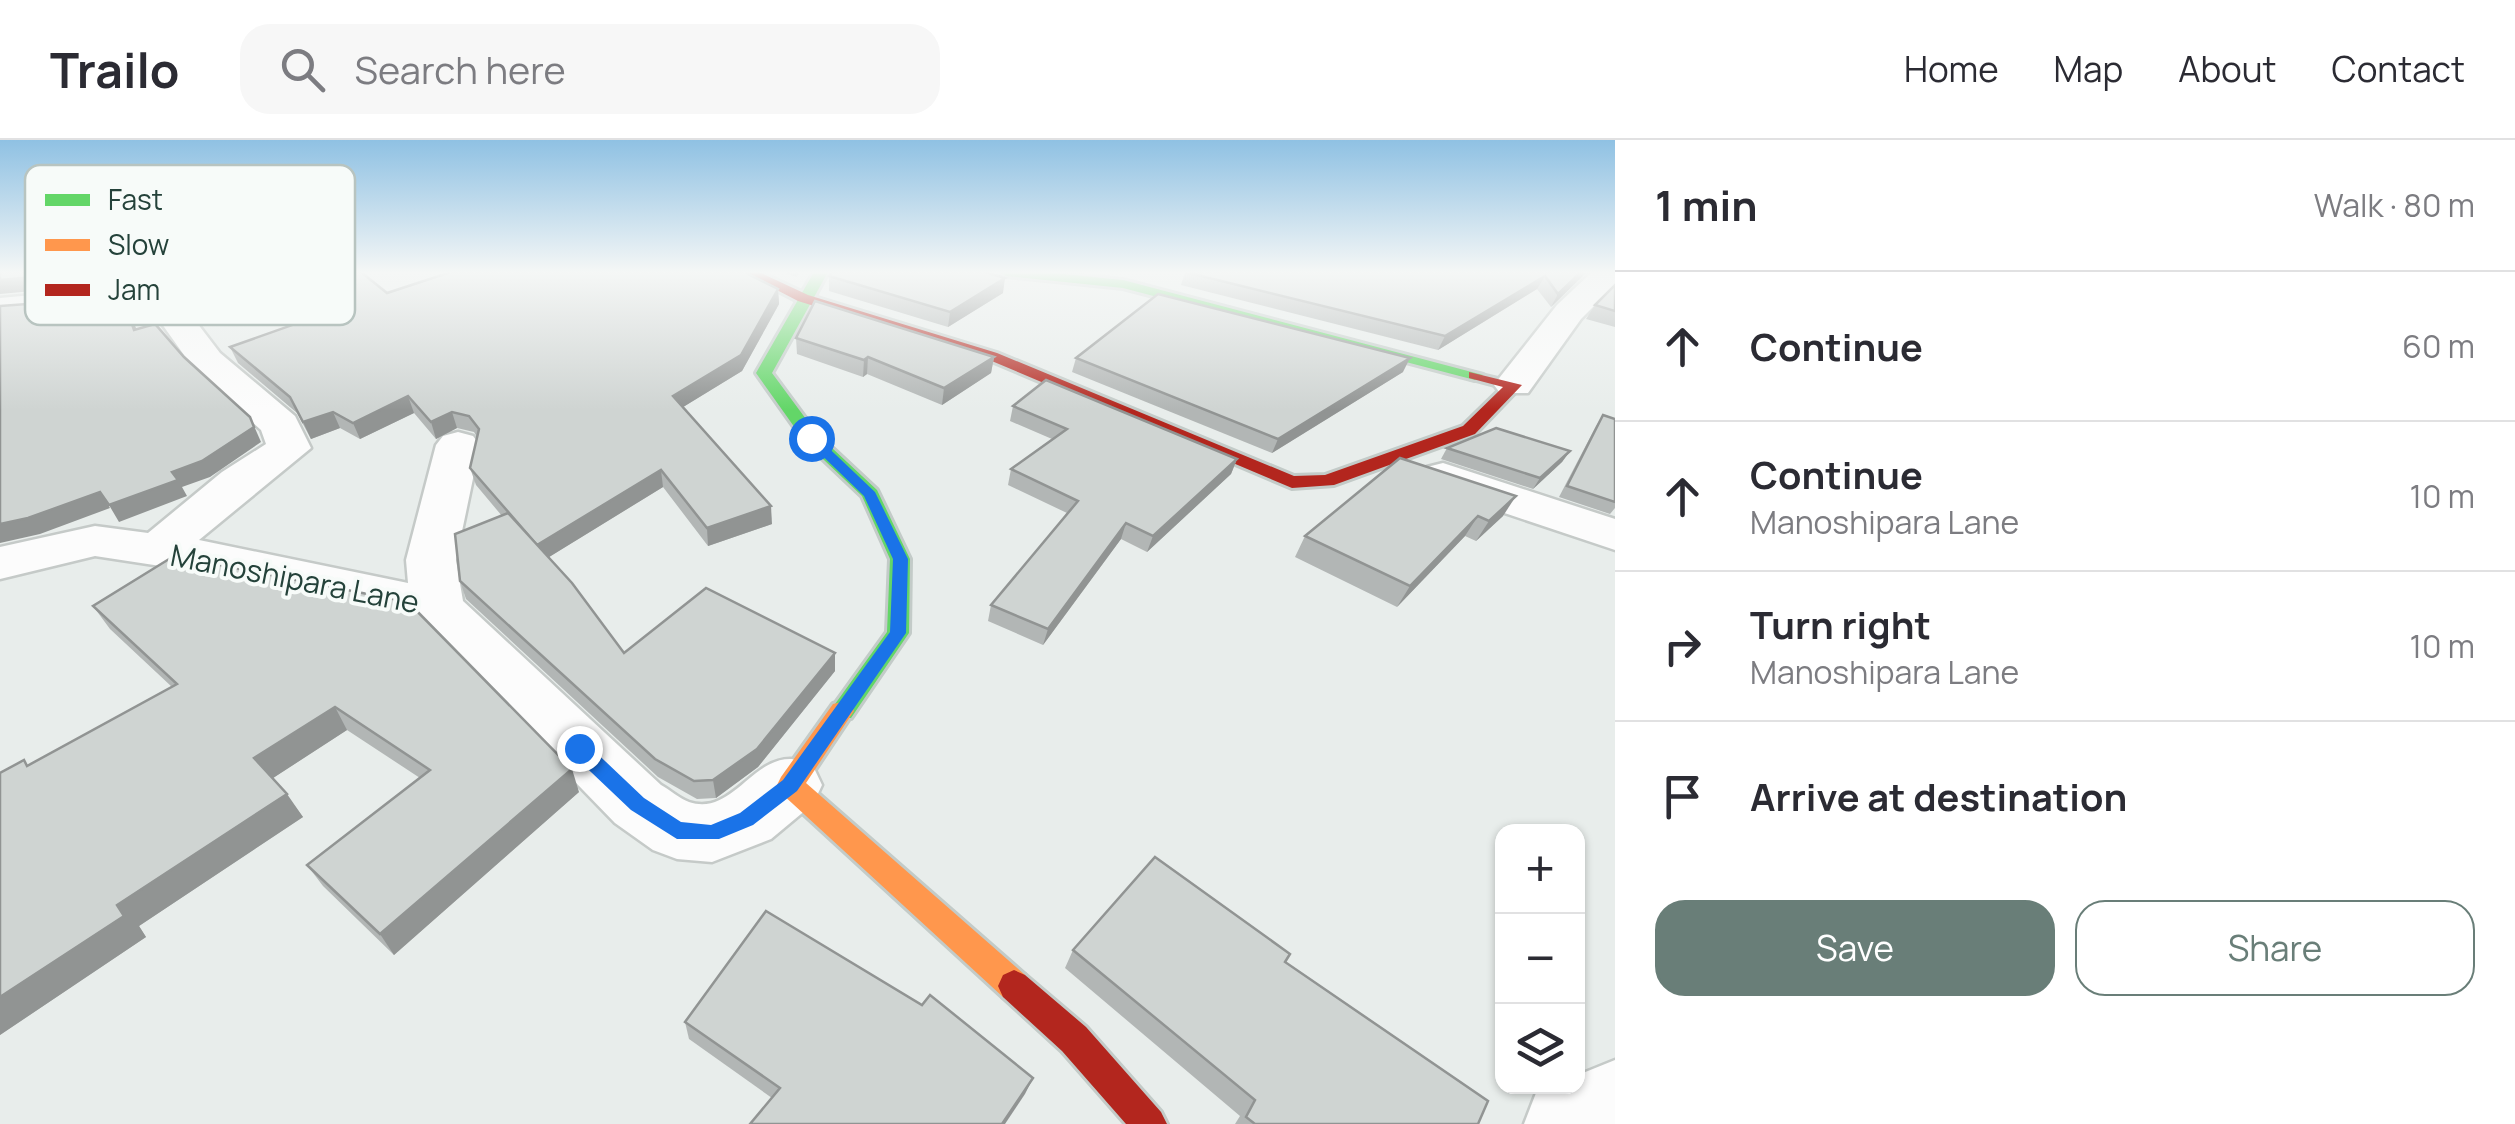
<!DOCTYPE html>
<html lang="en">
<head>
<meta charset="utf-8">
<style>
  body { margin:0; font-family:Manrope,sans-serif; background:#f7f7f7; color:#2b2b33 }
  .controls { position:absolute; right:30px; bottom:30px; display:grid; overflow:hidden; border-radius:20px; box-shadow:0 2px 8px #0004 }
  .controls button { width:90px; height:90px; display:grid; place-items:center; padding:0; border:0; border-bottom:2px solid #e1e1e2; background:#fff; color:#2b2b33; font:50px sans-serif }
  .stop { position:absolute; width:30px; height:30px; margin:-22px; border:8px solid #1a73e8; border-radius:50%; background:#fff }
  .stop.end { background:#1a73e8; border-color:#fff; box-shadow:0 2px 10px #0008 }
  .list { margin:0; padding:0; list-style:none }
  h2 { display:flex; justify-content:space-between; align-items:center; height:130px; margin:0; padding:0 40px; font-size:42px }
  h2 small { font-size:32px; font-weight:400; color:#7c7c81 }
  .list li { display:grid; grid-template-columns:65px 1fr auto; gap:30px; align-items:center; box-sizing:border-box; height:150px; padding:0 40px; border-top:2px solid #e1e1e2 }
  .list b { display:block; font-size:38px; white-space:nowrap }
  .list p { margin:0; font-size:32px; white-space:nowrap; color:#7c7c81 }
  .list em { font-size:32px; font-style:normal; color:#7c7c81 }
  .actions { display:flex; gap:20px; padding:30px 40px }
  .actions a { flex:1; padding:22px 0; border:2px solid #697e78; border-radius:30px; text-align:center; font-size:35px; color:#697e78 }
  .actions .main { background:#697e78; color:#fff }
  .icon { flex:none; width:55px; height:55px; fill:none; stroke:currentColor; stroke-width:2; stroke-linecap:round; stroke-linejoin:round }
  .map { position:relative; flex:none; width:1615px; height:984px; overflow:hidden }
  header { display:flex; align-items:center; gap:60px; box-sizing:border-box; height:140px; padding:0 50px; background:#fff; border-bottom:2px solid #e1e1e2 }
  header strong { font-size:48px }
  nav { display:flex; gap:55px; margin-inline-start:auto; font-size:35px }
  .search { width:700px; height:90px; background:#f7f7f7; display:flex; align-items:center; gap:25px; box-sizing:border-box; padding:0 35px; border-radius:30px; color:#7c7c81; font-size:38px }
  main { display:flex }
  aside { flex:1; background:#fff }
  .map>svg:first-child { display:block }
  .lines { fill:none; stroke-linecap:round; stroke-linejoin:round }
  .street-casing { stroke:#c5cac8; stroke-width:5 }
  .fast-casing { stroke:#c3cbc8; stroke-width:6 }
  .slow-casing { stroke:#c3cbc8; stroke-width:6 }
  .jam-casing { stroke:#c3cbc8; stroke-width:6 }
  .street { fill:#fcfcfc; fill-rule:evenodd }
  .fast { fill:#63d668; fill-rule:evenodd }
  .slow { fill:#ff974d; fill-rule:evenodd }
  .jam { fill:#b3261e; fill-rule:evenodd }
  .wall { fill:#b2b6b5 }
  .shaded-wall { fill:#919493 }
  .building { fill:#cfd4d2; stroke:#919493; stroke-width:2.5 }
  .route { fill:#1a73e8 }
  .labels { text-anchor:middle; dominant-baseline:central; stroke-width:8; stroke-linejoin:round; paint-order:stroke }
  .street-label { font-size:30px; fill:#24423a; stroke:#f7fbf9 }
  .key { fill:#f7fbf9; stroke:#b8c4c0; stroke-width:2.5 }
  .key-label { font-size:28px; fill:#24423a }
</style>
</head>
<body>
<header>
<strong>Trailo</strong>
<div class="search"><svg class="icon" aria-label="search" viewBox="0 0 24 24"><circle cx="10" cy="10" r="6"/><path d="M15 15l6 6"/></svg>Search here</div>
<nav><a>Home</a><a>Map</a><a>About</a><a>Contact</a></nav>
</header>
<main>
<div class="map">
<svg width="1615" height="984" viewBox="0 0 1615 984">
  <rect width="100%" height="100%" fill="#e8edeb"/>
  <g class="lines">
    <g class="street-casing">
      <g id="street">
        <polygon points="1592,132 1615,132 1615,145 1581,179 1528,253 1500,253 1494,245 1500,237 1557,165"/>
        <path d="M150,134L162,137L220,213L295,276L311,308L199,400L408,443L406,420L436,305L443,296L458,292L473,296L480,305L456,420L463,461L661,645C670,650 680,659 689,662C731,676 751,619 790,619C796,619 807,624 813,626L822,645L813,664L771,699L712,722L677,719L653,710L615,683L419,481L213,434L95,416L0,439V407L95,386L148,393L222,332L266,304L261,290L194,229L142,156L89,170L0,178V158L88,150Z"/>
        <polygon points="1443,323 1615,379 1615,410 1427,347 1420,337 1427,327"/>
        <polygon points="1615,920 1615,984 1524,984 1536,953 1552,946 1578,946 1578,935"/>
      </g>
    </g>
    <g class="fast-casing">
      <g id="fast">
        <polygon points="814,132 828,132 772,233 817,294 877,350 910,419 909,493 851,578 833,578 830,571 887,492 890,419 862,356 805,302 756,233"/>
        <polygon points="1000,132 1043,132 1123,140 1483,235 1475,240 1123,148 1006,136"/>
      </g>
    </g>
    <g class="slow-casing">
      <polygon id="slow" points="842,562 851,564 854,571 806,643 1025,835 1030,846 1025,857 1014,862 1003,857 781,653 777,645 781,637 833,564"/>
    </g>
    <g class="jam-casing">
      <g id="jam">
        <polygon points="742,132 759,132 808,155 997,213 1294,336 1325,335 1463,286 1503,247 1469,238 1469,232 1522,245 1475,294 1334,345 1292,348 987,219 798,161"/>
        <polygon points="1014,830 1025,835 1086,887 1161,972 1167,984 1126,984 1062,911 1003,857 998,846 1003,835"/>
      </g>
    </g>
    <use href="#street" class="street"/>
    <use href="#fast" class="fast"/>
    <use href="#slow" class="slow"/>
    <use href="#jam" class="jam"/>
  </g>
  <g class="wall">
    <polygon points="276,132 361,132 387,153 778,149 779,164 742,231 683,267 772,384 708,406 663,347 549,417 624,513 835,513 835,531 758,627 716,658 697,659 658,637 466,459 460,441 502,376 476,345 470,328 477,297 474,292 457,288 436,299 414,273 360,299 340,288 311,299 297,273 238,223 230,207 324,174 309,163"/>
    <polygon points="783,132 801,132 796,137"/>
    <polygon points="1185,132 1587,132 1551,167 1537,149 1438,210 1181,145"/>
    <polygon points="829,136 1003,153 948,187 829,151"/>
    <polygon points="1615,145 1615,187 1586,179 1595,165"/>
    <polygon points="796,198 994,217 991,233 942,265 867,234 863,237 797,214"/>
    <polygon points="1076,218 1403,232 1272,313 1072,232"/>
    <polygon points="1013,266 1237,319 1231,334 1147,412 1121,399 1043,505 988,481 991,465 1067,373 1008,345 1011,329 1052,299 1010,281"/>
    <polygon points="1603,275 1615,279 1615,368 1610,374 1559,357 1596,286"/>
    <polygon points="1447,308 1570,311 1562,322 1533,349 1441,319"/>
    <polygon points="1400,318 1503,376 1476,401 1465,396 1397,467 1295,417 1305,396"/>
    <polygon points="93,466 579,652 394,815 323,746 307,725 420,638 347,590 273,638 303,677 139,786 146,797 0,895 0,633 28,625 172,547 110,489"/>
    <polygon points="1073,810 1478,984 1235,984 1240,976 1065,828"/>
    <polygon points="685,882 1025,954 772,958 689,899"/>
  </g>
  <g class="shaded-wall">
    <polygon points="84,132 116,132 118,138 87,146 0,154 0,140"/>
    <polygon points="1581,132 1587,132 1551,167 1558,154"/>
    <polygon points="1545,136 1537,149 1438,210 1445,196"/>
    <polygon points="1005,138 1003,153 948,187 950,172"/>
    <polygon points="778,149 779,164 742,231 675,272 673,256"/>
    <polygon points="120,150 127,164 142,204 134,190"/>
    <polygon points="868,217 867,234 863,237 864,220"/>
    <polygon points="994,217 991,233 942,265 944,248"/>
    <polygon points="1410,218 1403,232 1272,313 1278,299"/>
    <polygon points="408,256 414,273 360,299 353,283"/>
    <polygon points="333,272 340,288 311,299 303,282"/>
    <polygon points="452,272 457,288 436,299 431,282"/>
    <polygon points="250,277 261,302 210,337 182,347 187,356 119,382 109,365 172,332"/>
    <polygon points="1570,311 1562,322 1533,349 1540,338"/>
    <polygon points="1237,319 1231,334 1147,412 1153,396"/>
    <polygon points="661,330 663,347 541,422 537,405"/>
    <polygon points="100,352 110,368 40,394 0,403 0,384"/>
    <polygon points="1516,356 1503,376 1476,401 1489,381"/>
    <polygon points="771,366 772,384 708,406 707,388"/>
    <polygon points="1478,376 1465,396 1397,467 1410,446"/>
    <polygon points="1126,383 1121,399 1043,505 1048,489"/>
    <polygon points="835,513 835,531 758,627 716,658 713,640"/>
    <polygon points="335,567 347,590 270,640 254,618"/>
    <polygon points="572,629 579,652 394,815 380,794"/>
    <polygon points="287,654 303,677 139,786 146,797 0,895 0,857 117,765"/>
    <polygon points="1033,938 1025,954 1005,984 1002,984"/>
  </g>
  <g class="building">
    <polygon points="0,132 84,132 0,140"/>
    <polygon points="285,132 361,132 387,153 451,132 744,132 778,149 741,215 673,256 771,366 707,388 661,330 537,405 470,328 479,289 469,276 452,272 431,282 408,256 353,283 333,272 303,282 290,257 230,207 335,170 303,149"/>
    <polygon points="832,132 985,132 1005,138 950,172 829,136"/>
    <polygon points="1185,132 1581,132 1558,154 1545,136 1445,196"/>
    <polygon points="1615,145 1615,171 1595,165"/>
    <polygon points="120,150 134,190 155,184 184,217 250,277 254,287 202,321 172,332 178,340 109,365 100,352 28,378 0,384 0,166 81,160"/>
    <polygon points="1158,154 1410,218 1278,299 1076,218"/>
    <polygon points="815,161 994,217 944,248 868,217 864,220 796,198"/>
    <polygon points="1046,240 1237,319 1153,396 1126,383 1048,489 991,465 1078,361 1011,329 1067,289 1013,266"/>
    <polygon points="1603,275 1615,279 1615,362 1567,346"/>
    <polygon points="1496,288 1570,311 1540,338 1447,308"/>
    <polygon points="1400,318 1516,356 1489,381 1478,376 1410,446 1305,396"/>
    <polygon points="508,373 572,443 624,513 706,448 835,513 757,609 713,640 694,641 655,619 460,441 455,394"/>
    <polygon points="174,416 408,462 572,629 380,794 307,725 430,630 335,567 254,618 287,654 117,765 124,776 0,857 0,633 24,620 27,626 177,544 93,466"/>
    <polygon points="1155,717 1290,814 1285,822 1488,961 1478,984 1255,984 1246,977 1255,960 1073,810"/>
    <polygon points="766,771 922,865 930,855 1033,938 1002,984 750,984 780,948 685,882"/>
  </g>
  <linearGradient id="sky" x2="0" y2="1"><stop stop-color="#8fc1e3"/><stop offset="0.49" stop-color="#f5f7f6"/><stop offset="1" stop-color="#f5f7f6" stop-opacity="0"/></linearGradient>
  <rect width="1615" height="270" fill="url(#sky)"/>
  <polygon class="route" points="807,296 816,296 875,352 908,419 906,493 797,651 753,685 719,699 677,699 631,670 572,614 572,603 586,603 644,658 681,682 711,685 740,673 783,640 890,492 893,419 864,356 807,301"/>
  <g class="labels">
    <g class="street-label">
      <text transform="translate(295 438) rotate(11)">Manoshipara Lane</text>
    </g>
  </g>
  <rect x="25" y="25" width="330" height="160" rx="15" class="key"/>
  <rect x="45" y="54" width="45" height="12" fill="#63d668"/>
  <rect x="45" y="99" width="45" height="12" fill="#ff974d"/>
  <rect x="45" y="144" width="45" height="12" fill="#b3261e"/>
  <g class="key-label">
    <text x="108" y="70">Fast</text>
    <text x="108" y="115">Slow</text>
    <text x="108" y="160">Jam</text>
  </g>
</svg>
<div class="controls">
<button>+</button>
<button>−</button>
<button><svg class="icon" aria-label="layers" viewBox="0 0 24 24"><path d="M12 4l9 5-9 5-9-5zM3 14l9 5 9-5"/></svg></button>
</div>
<div class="stop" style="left:811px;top:298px"></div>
<div class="stop end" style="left:579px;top:608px"></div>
</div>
<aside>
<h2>1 min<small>Walk · 80 m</small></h2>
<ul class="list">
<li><svg class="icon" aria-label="ahead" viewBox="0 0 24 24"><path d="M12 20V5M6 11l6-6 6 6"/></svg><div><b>Continue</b></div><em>60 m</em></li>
<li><svg class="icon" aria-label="ahead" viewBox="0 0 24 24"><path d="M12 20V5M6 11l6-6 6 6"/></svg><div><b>Continue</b><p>Manoshipara Lane</p></div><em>10 m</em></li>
<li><svg class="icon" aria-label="right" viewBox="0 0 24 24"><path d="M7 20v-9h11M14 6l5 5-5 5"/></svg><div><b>Turn right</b><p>Manoshipara Lane</p></div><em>10 m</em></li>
<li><svg class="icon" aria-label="arrive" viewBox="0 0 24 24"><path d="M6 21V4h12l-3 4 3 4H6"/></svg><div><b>Arrive at destination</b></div></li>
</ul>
<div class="actions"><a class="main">Save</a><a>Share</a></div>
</aside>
</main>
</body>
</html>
